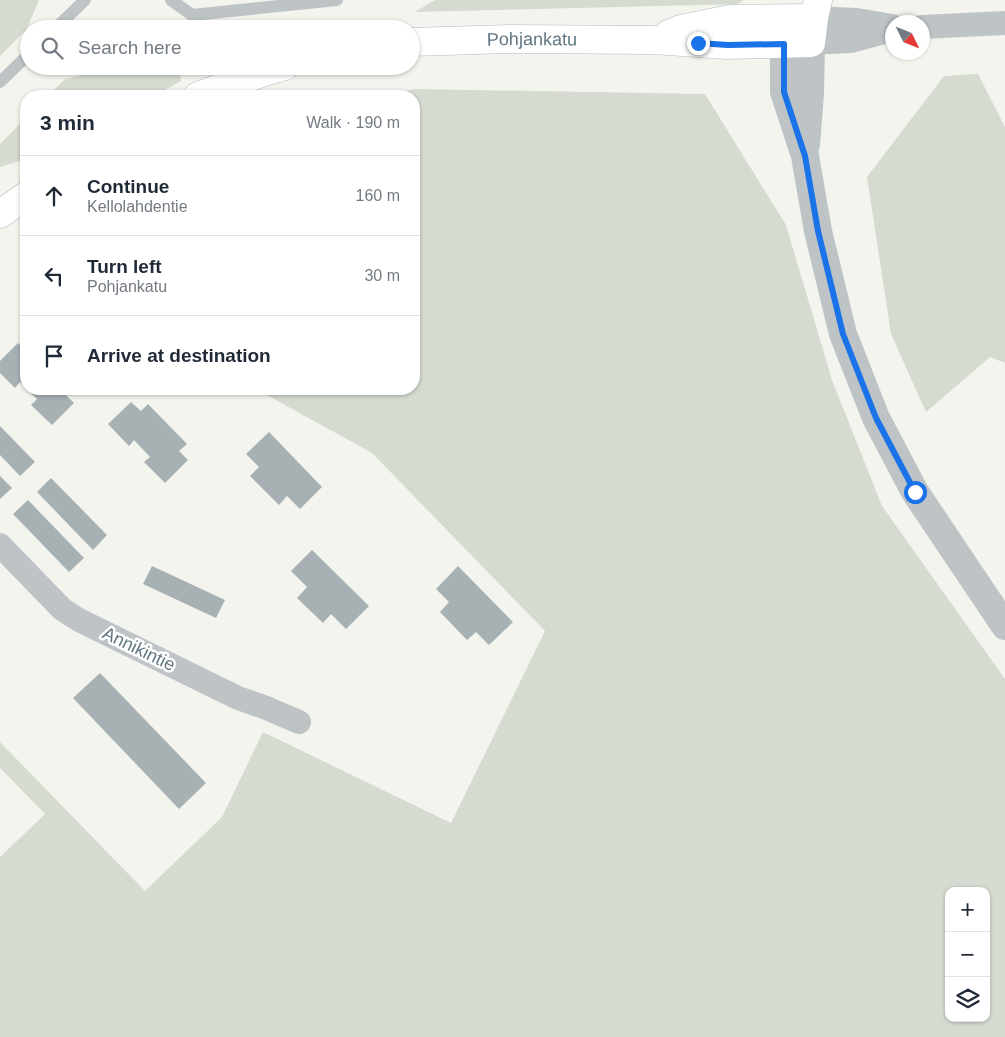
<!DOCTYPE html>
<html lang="en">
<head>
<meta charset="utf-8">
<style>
  body { margin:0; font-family:Arial,sans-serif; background:#f2f2f3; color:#1f2937 }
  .controls { position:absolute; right:15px; bottom:15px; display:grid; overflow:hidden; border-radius:10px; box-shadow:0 1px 4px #0004 }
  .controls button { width:45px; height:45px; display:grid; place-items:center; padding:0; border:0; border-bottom:1px solid #e0e1e3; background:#fff; color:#1f2937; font:25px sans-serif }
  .compass { position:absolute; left:885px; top:15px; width:45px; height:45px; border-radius:50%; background:#fff; box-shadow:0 1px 4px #0004; rotate:133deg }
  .stop { position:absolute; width:15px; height:15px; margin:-11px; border:4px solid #1a73e8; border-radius:50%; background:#fff }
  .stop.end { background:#1a73e8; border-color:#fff; box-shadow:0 1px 5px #0008 }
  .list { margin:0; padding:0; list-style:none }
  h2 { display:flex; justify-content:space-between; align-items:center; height:65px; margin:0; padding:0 20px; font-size:21px }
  h2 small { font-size:16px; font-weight:400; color:#747a83 }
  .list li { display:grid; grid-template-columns:32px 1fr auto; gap:15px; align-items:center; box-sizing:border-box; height:80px; padding:0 20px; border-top:1px solid #e0e1e3 }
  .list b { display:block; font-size:19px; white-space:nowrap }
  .list p { margin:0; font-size:16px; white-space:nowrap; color:#747a83 }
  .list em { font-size:16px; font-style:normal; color:#747a83 }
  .icon { flex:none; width:28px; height:28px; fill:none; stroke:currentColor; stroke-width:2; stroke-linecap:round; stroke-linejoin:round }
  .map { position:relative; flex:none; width:1005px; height:1037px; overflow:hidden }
  .search { position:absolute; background:#fff; box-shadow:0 1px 4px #0004; left:20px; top:20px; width:400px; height:55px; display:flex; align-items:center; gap:12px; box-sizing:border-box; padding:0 18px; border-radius:28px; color:#747a83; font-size:19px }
  .panel { position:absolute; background:#fff; box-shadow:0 1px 4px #0004; left:20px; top:90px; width:400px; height:305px; border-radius:20px }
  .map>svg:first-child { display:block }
  .green { fill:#d5dbd0; fill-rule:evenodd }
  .building { fill:#a7b1b4 }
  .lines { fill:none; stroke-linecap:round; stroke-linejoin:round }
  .secondary-casing { stroke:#b3b9bd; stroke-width:29 }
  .service { stroke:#bec4c6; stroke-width:12 }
  .minor { stroke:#bec4c6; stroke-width:24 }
  .tertiary { stroke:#bec4c6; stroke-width:28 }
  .secondary { stroke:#fff; stroke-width:28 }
  .route { stroke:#1a73e8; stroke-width:6 }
  .labels { text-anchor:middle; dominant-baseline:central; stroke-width:5; stroke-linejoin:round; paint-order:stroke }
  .street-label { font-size:18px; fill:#617682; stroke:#fff }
</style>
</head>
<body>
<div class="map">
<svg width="1005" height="1037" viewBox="0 0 1005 1037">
  <rect width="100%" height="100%" fill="#f4f4ef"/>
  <g class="green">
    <polygon points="0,0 39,0 26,30 0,56"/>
    <polygon points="435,0 743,0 738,4 415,12"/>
    <polygon points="180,69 181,81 154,96 48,96 65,79 101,71"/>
    <polygon points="978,74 1005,127 1005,363 990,357 926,412 891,334 867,177 944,76"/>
    <path d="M415,89L705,94L786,225L832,380L882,506L1005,679V1037H0V857L45,814L0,768V742L145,891L222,817L263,732L451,823L545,631L372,453L256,389H414V96H376ZM949,891H986V1018H949Z"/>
    <polygon points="26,118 26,159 0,167 0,144"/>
  </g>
  <g class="building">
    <polygon points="18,343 26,352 26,388 20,382 15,388 0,373 0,361"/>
    <polygon points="27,389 70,389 65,394 74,403 52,425 31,405 37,399"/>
    <polygon points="131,402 141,411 148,404 187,444 179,451 188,460 165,483 144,462 150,457 134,440 129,446 108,424"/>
    <polygon points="0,426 35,462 20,476 0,455"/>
    <polygon points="269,432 322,487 300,509 287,496 279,505 250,476 259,467 246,454"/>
    <polygon points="0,476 12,488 0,499"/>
    <polygon points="51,478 107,535 93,550 37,492"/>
    <polygon points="28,500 84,558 69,572 13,514"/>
    <polygon points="312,550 369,606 346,629 331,614 323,623 297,598 307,587 291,571"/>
    <polygon points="152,566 225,600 216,618 143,584"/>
    <polygon points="458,566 513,622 489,645 476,632 467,640 440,612 449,602 436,589"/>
    <polygon points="100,673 206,783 179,809 73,698"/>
  </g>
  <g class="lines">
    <g class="secondary-casing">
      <g id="secondary">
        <polyline points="669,34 681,29 730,19 814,18"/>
        <path id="s1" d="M411,42L510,39L654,40L727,45L811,43L814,18L818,0"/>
        <polyline points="198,96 264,72 285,66"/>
        <polyline points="0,214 26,196"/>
      </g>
    </g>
    <g class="service">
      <polyline points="171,0 192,15 337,0"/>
      <polyline points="55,29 85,0"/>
      <polyline points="0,82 29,54"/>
    </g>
    <g class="minor">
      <polyline points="814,18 857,20 892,26"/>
      <polyline points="922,27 1005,23"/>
      <polyline points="811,43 851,41 892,30"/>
      <polyline points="0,545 62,609 79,620 238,698 264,707 299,722"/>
    </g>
    <g class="tertiary">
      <polyline points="784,44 784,92 805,156 818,231 843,334 876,418 915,492 1005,626"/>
      <polyline points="806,145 810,94 811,43"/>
    </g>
    <use href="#secondary" class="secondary"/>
  </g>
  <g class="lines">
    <polyline class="route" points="698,43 728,45 784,44 784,92 805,156 818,231 843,334 876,418 915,492"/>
  </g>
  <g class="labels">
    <g class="street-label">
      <text stroke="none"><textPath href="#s1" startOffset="121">Pohjankatu</textPath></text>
      <text transform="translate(139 649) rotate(26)">Annikintie</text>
    </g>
  </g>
</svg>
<div class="controls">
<button>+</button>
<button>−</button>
<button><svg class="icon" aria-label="layers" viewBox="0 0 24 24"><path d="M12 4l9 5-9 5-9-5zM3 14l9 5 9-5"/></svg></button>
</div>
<svg class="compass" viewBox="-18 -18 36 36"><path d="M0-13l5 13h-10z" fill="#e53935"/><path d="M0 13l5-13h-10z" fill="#747a83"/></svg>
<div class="stop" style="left:915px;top:492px"></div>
<div class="stop end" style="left:698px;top:43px"></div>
<div class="search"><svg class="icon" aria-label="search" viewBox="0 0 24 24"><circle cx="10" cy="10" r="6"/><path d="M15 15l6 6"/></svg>Search here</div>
<section class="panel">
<h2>3 min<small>Walk · 190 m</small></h2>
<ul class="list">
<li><svg class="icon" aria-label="ahead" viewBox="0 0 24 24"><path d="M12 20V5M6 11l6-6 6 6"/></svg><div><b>Continue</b><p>Kellolahdentie</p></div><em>160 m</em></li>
<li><svg class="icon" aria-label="left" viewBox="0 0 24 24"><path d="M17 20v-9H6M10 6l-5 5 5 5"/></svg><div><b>Turn left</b><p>Pohjankatu</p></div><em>30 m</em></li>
<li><svg class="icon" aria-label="arrive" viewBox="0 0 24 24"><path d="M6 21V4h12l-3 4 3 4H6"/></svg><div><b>Arrive at destination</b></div></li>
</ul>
</section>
</div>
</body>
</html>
